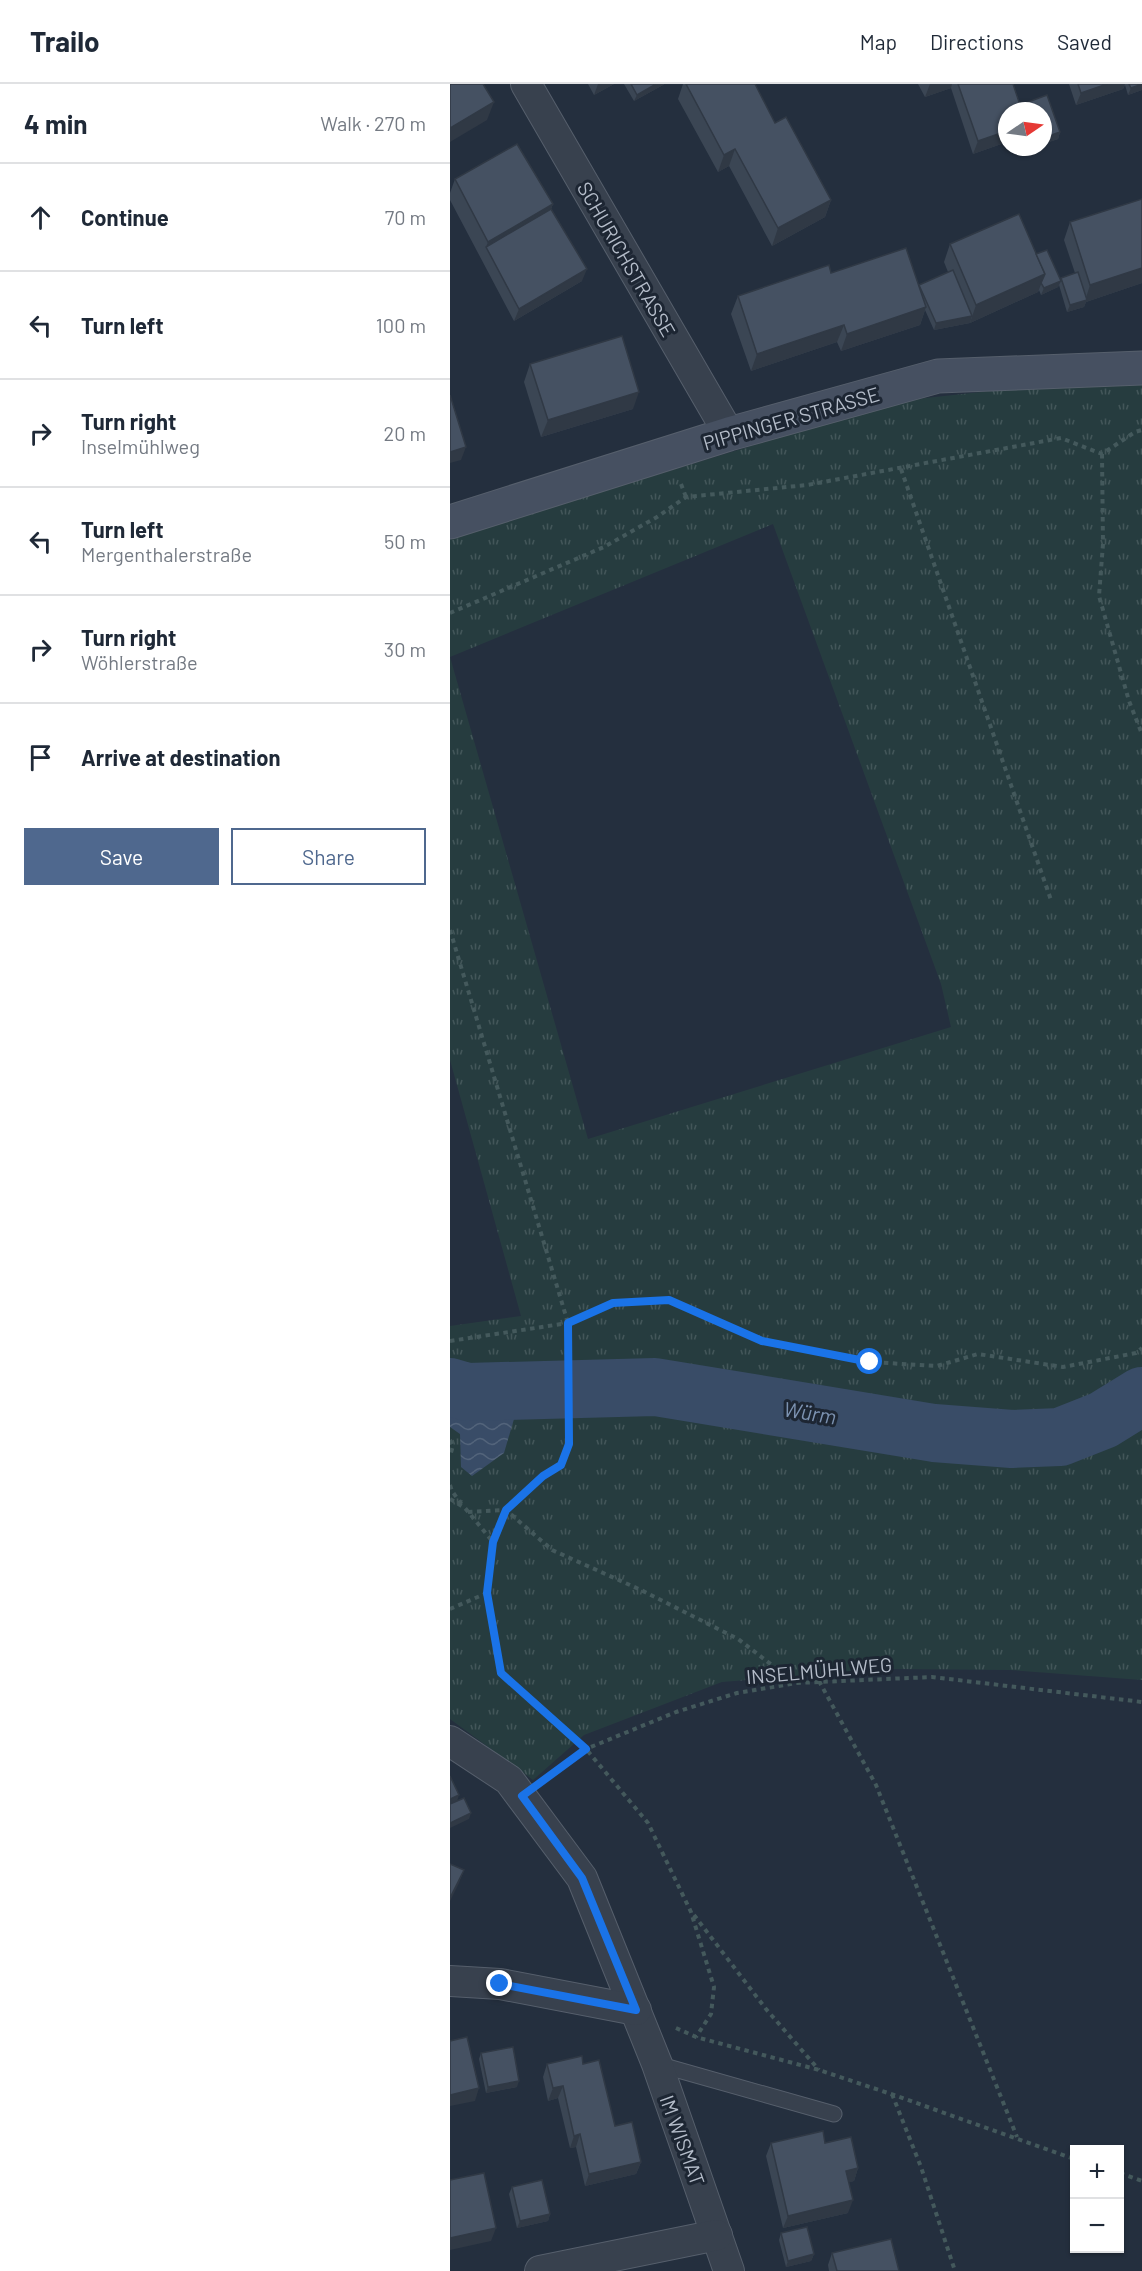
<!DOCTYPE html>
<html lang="en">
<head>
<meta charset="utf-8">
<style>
  body { margin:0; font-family:Barlow,sans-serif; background:#f6f6f7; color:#1f2937 }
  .controls { position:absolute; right:18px; bottom:18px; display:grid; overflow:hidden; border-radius:0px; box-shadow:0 2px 4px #0004 }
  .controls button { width:54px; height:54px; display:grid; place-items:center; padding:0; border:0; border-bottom:2px solid #e0e1e3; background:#fff; color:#1f2937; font:30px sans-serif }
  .compass { position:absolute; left:548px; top:18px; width:54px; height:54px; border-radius:50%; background:#fff; box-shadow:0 2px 4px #0004; rotate:77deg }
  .stop { position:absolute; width:18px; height:18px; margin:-14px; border:4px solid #1a73e8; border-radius:50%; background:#fff }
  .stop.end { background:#1a73e8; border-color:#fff; box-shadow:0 2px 6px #0008 }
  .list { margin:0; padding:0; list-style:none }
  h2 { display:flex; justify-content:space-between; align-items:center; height:78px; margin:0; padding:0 24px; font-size:26px }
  h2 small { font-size:20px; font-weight:400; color:#747a83 }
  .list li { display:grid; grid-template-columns:39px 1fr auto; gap:18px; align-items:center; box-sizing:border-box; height:108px; padding:0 24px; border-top:2px solid #e0e1e3 }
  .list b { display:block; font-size:22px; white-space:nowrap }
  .list p { margin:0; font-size:20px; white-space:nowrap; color:#747a83 }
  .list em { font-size:20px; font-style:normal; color:#747a83 }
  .actions { display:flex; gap:12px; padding:18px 24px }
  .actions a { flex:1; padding:14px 0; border:2px solid #4f688e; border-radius:0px; text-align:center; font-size:21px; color:#4f688e }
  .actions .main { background:#4f688e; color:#fff }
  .icon { flex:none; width:33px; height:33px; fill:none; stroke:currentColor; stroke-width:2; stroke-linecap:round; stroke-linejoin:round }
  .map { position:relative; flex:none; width:692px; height:2187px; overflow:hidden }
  header { display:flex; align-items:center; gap:36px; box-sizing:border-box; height:84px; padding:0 30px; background:#fff; border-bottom:2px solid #e0e1e3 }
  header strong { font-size:28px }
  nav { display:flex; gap:33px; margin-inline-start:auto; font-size:21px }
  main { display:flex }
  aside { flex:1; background:#fff }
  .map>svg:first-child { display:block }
  .park { fill:url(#park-tufts) }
  .water { fill:url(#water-waves) }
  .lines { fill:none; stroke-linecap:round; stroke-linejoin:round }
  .river { stroke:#394c67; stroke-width:58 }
  .lane-casing { stroke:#565f6c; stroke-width:17 }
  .street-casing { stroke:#565f6c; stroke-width:32 }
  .secondary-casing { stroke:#565f6c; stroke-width:35 }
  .path { stroke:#44595c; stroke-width:4; stroke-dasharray:4.5 4.5; stroke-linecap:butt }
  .lane { stroke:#38414e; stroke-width:15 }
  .street { stroke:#38414e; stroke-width:30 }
  .secondary { stroke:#465061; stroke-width:33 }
  .wall { fill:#3b4654 }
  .shaded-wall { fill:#303945 }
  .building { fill:#455162; stroke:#303945; stroke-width:1.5 }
  .route { stroke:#1a73e8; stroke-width:8 }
  .labels { text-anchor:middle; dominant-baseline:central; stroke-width:6; stroke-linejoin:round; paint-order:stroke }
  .street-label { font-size:20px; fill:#b4bcc9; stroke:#1d2633 }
  .water-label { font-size:21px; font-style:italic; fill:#7c92b1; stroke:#1d2633 }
</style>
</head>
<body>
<header>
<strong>Trailo</strong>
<nav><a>Map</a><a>Directions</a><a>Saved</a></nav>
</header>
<main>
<aside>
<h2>4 min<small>Walk · 270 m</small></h2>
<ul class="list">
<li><svg class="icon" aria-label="ahead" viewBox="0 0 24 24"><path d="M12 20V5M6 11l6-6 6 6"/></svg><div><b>Continue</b></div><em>70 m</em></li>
<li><svg class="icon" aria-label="left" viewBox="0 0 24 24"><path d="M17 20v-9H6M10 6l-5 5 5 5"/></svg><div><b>Turn left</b></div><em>100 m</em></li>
<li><svg class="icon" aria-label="right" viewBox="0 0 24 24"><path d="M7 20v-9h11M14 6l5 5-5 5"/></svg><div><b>Turn right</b><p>Inselmühlweg</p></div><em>20 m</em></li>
<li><svg class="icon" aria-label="left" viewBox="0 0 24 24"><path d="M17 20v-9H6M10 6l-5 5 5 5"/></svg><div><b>Turn left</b><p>Mergenthalerstraße</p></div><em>50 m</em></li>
<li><svg class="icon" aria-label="right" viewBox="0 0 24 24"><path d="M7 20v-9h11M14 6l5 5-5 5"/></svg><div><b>Turn right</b><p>Wöhlerstraße</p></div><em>30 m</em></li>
<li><svg class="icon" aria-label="arrive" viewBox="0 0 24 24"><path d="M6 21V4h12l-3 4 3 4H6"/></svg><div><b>Arrive at destination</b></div></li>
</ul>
<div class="actions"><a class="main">Save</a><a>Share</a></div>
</aside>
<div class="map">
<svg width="692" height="2187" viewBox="0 0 692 2187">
  <defs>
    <pattern id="park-tufts" width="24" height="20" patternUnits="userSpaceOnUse" patternTransform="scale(1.5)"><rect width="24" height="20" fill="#263c3f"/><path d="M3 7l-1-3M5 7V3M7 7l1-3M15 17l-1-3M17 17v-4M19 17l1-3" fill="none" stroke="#435659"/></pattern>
    <pattern id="water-waves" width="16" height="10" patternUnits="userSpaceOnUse" patternTransform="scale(1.5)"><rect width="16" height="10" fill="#394c67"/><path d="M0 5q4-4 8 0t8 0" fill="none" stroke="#53647b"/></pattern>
  </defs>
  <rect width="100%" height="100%" fill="#242f3e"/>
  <polygon class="park" points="614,299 692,299 692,1596 560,1586 439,1585 272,1598 134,1651 83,1696 0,1635 0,1242 71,1232 0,976 0,573 138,1055 501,943 491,900 323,440 0,573 0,454 448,317"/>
  <polygon class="water" points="0,1282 32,1288 100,1285 99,1327 64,1335 54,1369 22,1392 11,1383 10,1350 0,1343"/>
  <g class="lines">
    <polyline class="river" points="0,1303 17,1308 205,1303 484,1349 562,1355 610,1353 653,1336 692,1312"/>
    <g class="lane-casing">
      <polyline id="lane" points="207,1980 384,2030"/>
    </g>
    <g class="street-casing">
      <g id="street">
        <polyline points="76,0 279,350"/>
        <polyline points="0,1657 59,1696 132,1794 207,1980 279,2187"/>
        <polyline points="0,1897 50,1900 186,1926"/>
        <polyline points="90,2187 267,2151"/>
      </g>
    </g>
    <g class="secondary-casing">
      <polyline id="secondary" points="0,438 279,350 488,292 692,284"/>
    </g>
    <g class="path">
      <polyline points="652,370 653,460 649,512 679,617 692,650"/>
      <polyline points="451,385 601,816"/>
      <polyline points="231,400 236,413"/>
      <polyline points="0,529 154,463 207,433 236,413 357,401 611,354 652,370 685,348 692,346"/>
      <polyline points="0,846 118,1239 119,1360 111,1381 93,1392 56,1426 43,1458 37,1509 51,1589 136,1665 198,1739 241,1828 264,1903 261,1930 246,1953"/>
      <polyline points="0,1257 118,1239 163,1219 219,1216 312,1256 420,1278 487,1282 528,1270 613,1283 686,1269 692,1264"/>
      <polyline points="0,1356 3,1362 0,1372"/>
      <polyline points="0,1401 2,1407 12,1421"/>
      <polyline points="0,1415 15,1424 43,1458"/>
      <polyline points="18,1428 56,1426 102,1466 191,1506 288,1555 345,1599"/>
      <polyline points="0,1525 37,1509"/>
      <polyline points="369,1597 426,1701 567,2053"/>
      <polyline points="97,1694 136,1665 226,1628 287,1609 346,1599 482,1593 692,1618"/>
      <polyline points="244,1831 316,1925 369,1986"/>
      <polyline points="226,1944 246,1953 369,1986 441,2010 624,2075"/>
      <polyline points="442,2010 471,2083 505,2187"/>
      <polyline points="670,2089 692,2097"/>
    </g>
    <use href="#lane" class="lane"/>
    <use href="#street" class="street"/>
    <use href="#secondary" class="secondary"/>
  </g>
  <g class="wall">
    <polygon points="138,0 164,0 144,11"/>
    <polygon points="174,0 214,0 213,1 184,17"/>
    <polygon points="233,0 305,0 325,39 381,116 375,133 322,162 279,82 268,88 228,15"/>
    <polygon points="468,0 563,0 570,21 597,11 610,48 608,55 593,60 593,27 557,27 557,58 523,70 501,4 475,13"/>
    <polygon points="619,0 692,0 692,6 678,11 675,1 673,5 626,21"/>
    <polygon points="5,95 103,120 101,125 132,197 64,237 0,116 0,109"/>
    <polygon points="692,115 692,199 636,218 634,223 617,228 609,201 608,203 591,211 589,206 588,208 520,239 484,246 475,226 470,241 391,267 387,258 301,287 281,230 288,212 469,201 498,188 494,178 500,160 586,170 610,196 611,194 625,189 614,156 620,138"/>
    <polygon points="80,280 183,325 91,353 74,298"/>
    <polygon points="31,1969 67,2003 36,2009 29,1975"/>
    <polygon points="97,1980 133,1980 165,2042 191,2078 186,2090 135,2102 126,2063 120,2064 108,2014 98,2017 93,1993"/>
    <polygon points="321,2059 375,2059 408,2084 404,2097 399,2098 398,2129 333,2144 316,2072"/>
    <polygon points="62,2103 100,2130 98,2137 67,2144 59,2110"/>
    <polygon points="331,2149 364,2170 361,2177 336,2183 329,2156"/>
    <polygon points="382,2169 449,2187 379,2187 378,2181"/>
  </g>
  <g class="shaded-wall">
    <polygon points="148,0 164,0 144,11"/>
    <polygon points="206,0 214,0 213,1 184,17 187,11"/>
    <polygon points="480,0 502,0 501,4 475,13"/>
    <polygon points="657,0 675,0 673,5 626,21 631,9"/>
    <polygon points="692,0 692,6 678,11 681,4"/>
    <polygon points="44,18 37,36 0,58 0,44"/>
    <polygon points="557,47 557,58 523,70 528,57"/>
    <polygon points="610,48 608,55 593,60 593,54"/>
    <polygon points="285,65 279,82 268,88 274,71"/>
    <polygon points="381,116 375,133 322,162 328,144"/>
    <polygon points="103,120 96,137 36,163 38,158"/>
    <polygon points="692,184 692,199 636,218 634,223 617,228 620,221 635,217 640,201"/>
    <polygon points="137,185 132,197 64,237 69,225"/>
    <polygon points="595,190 588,208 520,239 526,221"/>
    <polygon points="611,197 608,203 591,211 594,204"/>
    <polygon points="476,223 470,241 391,267 397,250"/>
    <polygon points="522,232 520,239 484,246 486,239"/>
    <polygon points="394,241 387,258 301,287 307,270"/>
    <polygon points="189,308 183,325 91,353 98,336"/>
    <polygon points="16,363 11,376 0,379 0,368"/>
    <polygon points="9,1711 5,1724 0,1726 0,1715"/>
    <polygon points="21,1729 19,1735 0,1744 0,1739"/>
    <polygon points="14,1786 9,1799 0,1817 0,1814"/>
    <polygon points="69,1997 67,2003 36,2009 38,2003"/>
    <polygon points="113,2002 108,2014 98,2017 103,2004"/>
    <polygon points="29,2004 25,2017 0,2022 0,2011"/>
    <polygon points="130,2050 126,2063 120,2064 124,2052"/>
    <polygon points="191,2078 186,2090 135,2102 139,2090"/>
    <polygon points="408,2084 404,2097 392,2100 396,2087"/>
    <polygon points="403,2116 398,2129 333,2144 338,2132"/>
    <polygon points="100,2130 98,2137 67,2144 70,2137"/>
    <polygon points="46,2144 41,2157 0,2166 0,2154"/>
    <polygon points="364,2170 361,2177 336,2183 338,2177"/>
  </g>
  <g class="building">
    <polygon points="0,0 33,0 44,18 0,44"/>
    <polygon points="181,0 206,0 187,11"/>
    <polygon points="236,0 305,0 325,39 336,33 381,116 328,144 285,65 274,71"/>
    <polygon points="508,0 563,0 572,27 557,27 557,47 528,57"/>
    <polygon points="628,0 657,0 631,9"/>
    <polygon points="679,0 692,0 681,4"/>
    <polygon points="597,11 610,48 593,54 593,27 572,27 570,21"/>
    <polygon points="67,60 103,120 38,158 5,95"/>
    <polygon points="692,115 692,184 640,201 620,138"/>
    <polygon points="101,125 137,185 69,225 36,163"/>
    <polygon points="569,130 595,190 526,221 500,160"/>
    <polygon points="456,164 476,223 397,250 394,241 307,270 288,212 379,181 381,189"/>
    <polygon points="597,166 611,197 594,204 591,199 595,190 586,170"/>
    <polygon points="503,186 522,232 486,239 469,201"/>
    <polygon points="628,188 637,216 620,221 611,194"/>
    <polygon points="172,252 189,308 98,336 80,280"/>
    <polygon points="0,311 16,363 0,368"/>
    <polygon points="0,1692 9,1711 0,1715"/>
    <polygon points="14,1714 21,1729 0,1739 0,1720"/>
    <polygon points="0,1780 14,1786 0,1814"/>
    <polygon points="17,1953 29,2004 0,2011 0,1957"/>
    <polygon points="63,1963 69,1997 38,2003 31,1969"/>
    <polygon points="132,1972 133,1980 149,1976 165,2042 182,2038 191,2078 139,2090 130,2050 124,2052 113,2002 103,2004 97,1980"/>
    <polygon points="373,2047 375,2059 401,2053 408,2084 396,2087 403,2116 338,2132 321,2059"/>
    <polygon points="34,2089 46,2144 0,2154 0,2096"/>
    <polygon points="92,2096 100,2130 70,2137 62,2103"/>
    <polygon points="357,2143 364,2170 338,2177 331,2149"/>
    <polygon points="441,2155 449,2187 387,2187 382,2169"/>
  </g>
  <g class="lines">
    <polyline class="route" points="50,1900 186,1926 132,1794 72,1712 136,1665 51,1589 37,1509 43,1458 56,1426 93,1392 111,1381 119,1360 118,1239 163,1219 219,1216 312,1257 420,1278"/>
  </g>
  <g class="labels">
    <g class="street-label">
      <text transform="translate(177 175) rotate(60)">SCHURICHSTRASSE</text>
      <text transform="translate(341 334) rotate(-16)">PIPPINGER STRASSE</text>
      <text transform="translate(369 1586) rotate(-5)">INSELMÜHLWEG</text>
      <text transform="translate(233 2056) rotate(70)">IM WISMAT</text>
    </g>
    <g class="water-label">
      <text transform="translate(360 1328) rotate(9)">Würm</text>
    </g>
  </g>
</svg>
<div class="controls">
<button>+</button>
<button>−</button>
</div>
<svg class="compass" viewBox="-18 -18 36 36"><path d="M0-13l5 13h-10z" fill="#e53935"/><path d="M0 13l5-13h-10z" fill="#747a83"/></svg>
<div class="stop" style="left:420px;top:1278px"></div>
<div class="stop end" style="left:50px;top:1900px"></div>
</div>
</main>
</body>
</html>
